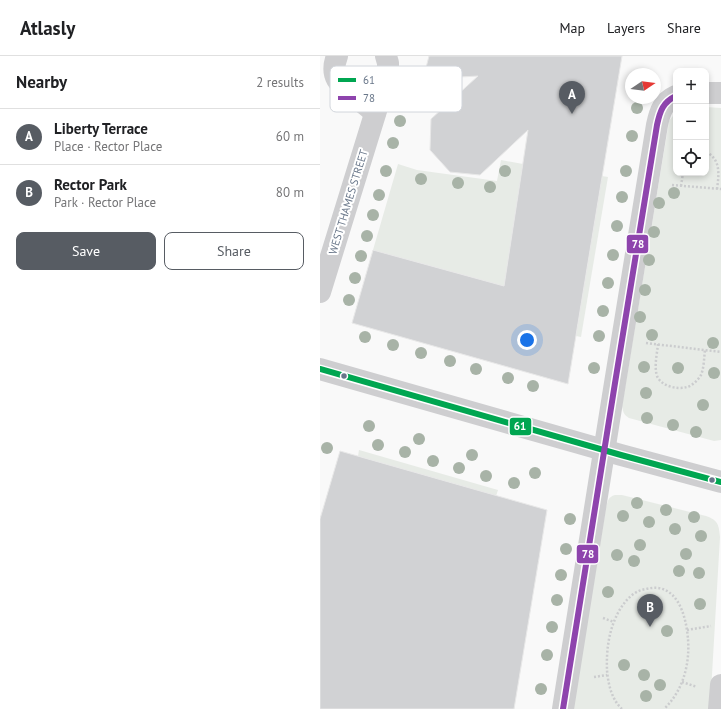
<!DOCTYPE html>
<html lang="en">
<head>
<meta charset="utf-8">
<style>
  body { margin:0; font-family:"PT Sans",sans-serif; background:#f2f2f2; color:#202124 }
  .controls { position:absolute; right:12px; top:12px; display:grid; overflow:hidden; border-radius:8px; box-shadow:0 2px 6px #0003 }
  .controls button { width:36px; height:36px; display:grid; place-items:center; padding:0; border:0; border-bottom:1px solid #e0e0e0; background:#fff; color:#202124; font:20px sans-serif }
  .compass { position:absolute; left:305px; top:12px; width:36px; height:36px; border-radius:50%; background:#fff; box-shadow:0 2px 6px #0003; rotate:77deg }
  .you { position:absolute; left:207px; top:284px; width:14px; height:14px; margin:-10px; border:3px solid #fff; border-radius:50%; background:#1a73e8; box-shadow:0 0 0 6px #1a73e833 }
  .badge { display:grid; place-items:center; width:26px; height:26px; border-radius:50%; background:#575c63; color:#fff; font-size:13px; font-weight:700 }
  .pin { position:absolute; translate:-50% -33px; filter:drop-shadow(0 1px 2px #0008) }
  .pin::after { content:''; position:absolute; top:21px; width:14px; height:12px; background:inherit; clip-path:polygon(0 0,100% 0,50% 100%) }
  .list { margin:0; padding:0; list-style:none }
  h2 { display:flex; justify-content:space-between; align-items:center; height:52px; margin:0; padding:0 16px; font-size:17px }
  h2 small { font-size:13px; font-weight:400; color:#757577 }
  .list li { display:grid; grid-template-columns:26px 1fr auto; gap:12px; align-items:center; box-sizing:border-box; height:56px; padding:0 16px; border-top:1px solid #e0e0e0 }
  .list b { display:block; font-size:15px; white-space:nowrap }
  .list p { margin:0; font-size:13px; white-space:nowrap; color:#757577 }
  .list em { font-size:13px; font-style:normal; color:#757577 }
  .actions { display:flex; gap:8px; padding:12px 16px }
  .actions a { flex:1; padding:9px 0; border:1px solid #575c63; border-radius:8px; text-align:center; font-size:14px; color:#575c63 }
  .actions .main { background:#575c63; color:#fff }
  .icon { flex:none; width:22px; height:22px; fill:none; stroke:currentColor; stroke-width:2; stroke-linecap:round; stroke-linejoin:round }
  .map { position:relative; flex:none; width:401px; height:653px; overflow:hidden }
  header { display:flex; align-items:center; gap:24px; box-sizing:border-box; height:56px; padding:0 20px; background:#fff; border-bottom:1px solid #e0e0e0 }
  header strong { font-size:19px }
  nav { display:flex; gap:22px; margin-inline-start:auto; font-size:14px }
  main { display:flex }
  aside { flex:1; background:#fff }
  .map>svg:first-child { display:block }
  .green { fill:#e7ebe6 }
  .building { fill:#d1d2d4; stroke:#e8e8e8 }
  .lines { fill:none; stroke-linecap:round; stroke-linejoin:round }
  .path { stroke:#cbccce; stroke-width:2.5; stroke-dasharray:2 2; stroke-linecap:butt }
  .minor { stroke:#ceced0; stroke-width:22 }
  .bus-1-casing { stroke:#fff; stroke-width:9 }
  .bus-2-casing { stroke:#fff; stroke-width:9 }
  .bus-1 { stroke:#00a651; stroke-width:6 }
  .bus-2 { stroke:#8e44ad; stroke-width:6 }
  .tree { fill:#a8b3a7 }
  .bus-dot { fill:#687689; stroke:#fff; stroke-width:1.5 }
  .labels { text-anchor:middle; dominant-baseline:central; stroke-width:4; stroke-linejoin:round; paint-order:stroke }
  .street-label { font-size:11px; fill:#687689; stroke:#fff }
  .key { fill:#fff; stroke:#d2d6dc; stroke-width:1 }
  .key-label { font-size:11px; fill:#687689 }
  .line-badge { stroke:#fff; stroke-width:1.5 }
  .badge-label { font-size:11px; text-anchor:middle; font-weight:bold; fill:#fff }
</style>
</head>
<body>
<header>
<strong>Atlasly</strong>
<nav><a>Map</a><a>Layers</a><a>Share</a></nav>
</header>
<main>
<aside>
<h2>Nearby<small>2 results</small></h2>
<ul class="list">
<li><span class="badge">A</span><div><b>Liberty Terrace</b><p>Place · Rector Place</p></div><em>60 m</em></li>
<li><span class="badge">B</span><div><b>Rector Park</b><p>Park · Rector Place</p></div><em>80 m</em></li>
</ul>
<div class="actions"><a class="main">Save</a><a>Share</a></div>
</aside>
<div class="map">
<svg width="401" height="653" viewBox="0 0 401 653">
  <rect width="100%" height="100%" fill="#f9f9f9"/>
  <g class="green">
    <path d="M386,51L401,52V384L394,385L309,362C304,359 303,356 302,350L349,65L356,56V117H386Z"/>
    <polygon points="181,104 203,108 184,230 53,194 78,108 97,114 177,125"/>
    <polygon points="282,120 288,121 261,281 256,280"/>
    <polygon points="39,394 178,434 176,440 38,400"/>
    <path d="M295,439H302L386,460C398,464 399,469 400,481L390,653H253L286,451C288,445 288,441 295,439Z"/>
  </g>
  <g class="building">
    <polygon points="109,0 302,0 248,328 32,267 53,194 184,230 208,74 160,119 130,116 110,94 111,63 158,20 103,23"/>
    <polygon points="20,395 227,454 194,653 0,653 0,463"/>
  </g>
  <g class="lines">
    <g class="path">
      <path d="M386,96C401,103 399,119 397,133"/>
      <polyline points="352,129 401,133"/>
      <polyline points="361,130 363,117"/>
      <polyline points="326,287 401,296"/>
      <path d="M338,288C337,298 334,310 337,320C341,330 357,334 367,331C372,330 378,324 381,319C384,312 384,302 385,294"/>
      <polyline points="283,562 294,566"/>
      <polyline points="367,574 391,570"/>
      <polyline points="274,621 287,619"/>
      <polyline points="362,626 377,631"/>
      <path d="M302,653C292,644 288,628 287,614C286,591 290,564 306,545C311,539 318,534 326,533C357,525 366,559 368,583C370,608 363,635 344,653"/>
    </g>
    <g class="minor">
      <path d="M17,0C9,21 20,29 35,41C42,46 49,51 55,57"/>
      <polyline points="386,37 401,37"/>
      <polyline points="0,236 68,16 68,7 66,0"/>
      <polyline points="0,313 301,399 401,426"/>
      <path d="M243,653L295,327L337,69C340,55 343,46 356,40"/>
      <polyline points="399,653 401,629"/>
    </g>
    <g class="bus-1-casing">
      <polyline id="bus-1" points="0,313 301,399 401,426"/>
    </g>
    <g class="bus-2-casing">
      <path id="bus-2" d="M243,653L295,327L337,69C340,55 343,46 356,40"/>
    </g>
    <use href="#bus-1" class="bus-1"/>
    <use href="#bus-2" class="bus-2"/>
  </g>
  <g class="tree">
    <circle cx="317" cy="52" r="6"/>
    <circle cx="80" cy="65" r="6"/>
    <circle cx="312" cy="80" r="6"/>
    <circle cx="73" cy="87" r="6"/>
    <circle cx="66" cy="115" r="6"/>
    <circle cx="185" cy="115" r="6"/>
    <circle cx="306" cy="115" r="6"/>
    <circle cx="101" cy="123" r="6"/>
    <circle cx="138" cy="127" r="6"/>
    <circle cx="170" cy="131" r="6"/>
    <circle cx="354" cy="137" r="6"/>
    <circle cx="59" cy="139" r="6"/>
    <circle cx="302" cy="141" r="6"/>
    <circle cx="339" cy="147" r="6"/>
    <circle cx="53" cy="159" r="6"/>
    <circle cx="297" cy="170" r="6"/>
    <circle cx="334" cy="176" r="6"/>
    <circle cx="47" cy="180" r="6"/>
    <circle cx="293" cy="199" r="6"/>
    <circle cx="41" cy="200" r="6"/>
    <circle cx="329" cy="204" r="6"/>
    <circle cx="35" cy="222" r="6"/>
    <circle cx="288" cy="227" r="6"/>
    <circle cx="325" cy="234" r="6"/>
    <circle cx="29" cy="244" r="6"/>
    <circle cx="283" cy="255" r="6"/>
    <circle cx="320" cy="261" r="6"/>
    <circle cx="332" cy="279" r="6"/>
    <circle cx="279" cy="280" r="6"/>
    <circle cx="45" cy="281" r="6"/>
    <circle cx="393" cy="287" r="6"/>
    <circle cx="73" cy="289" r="6"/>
    <circle cx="101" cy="297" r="6"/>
    <circle cx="130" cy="305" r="6"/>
    <circle cx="324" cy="311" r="6"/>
    <circle cx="274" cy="312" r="6"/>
    <circle cx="358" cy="312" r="6"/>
    <circle cx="156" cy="313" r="6"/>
    <circle cx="394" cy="317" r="6"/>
    <circle cx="188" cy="322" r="6"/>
    <circle cx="213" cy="330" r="6"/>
    <circle cx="326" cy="337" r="6"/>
    <circle cx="383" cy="349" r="6"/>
    <circle cx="327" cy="362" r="6"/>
    <circle cx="353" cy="369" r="6"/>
    <circle cx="49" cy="370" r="6"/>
    <circle cx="376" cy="376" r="6"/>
    <circle cx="99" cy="383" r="6"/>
    <circle cx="58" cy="389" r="6"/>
    <circle cx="7" cy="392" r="6"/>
    <circle cx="85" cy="396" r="6"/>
    <circle cx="152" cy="399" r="6"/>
    <circle cx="113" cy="405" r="6"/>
    <circle cx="139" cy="412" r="6"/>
    <circle cx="215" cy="417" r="6"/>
    <circle cx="166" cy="420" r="6"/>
    <circle cx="194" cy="427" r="6"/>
    <circle cx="317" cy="447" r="6"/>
    <circle cx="346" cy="454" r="6"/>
    <circle cx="303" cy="460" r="6"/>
    <circle cx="374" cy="461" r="6"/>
    <circle cx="250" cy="463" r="6"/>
    <circle cx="329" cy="466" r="6"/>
    <circle cx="355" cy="473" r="6"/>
    <circle cx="381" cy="480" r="6"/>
    <circle cx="320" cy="489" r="6"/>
    <circle cx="246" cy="493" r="6"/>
    <circle cx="366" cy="498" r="6"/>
    <circle cx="297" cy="499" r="6"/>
    <circle cx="314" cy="505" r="6"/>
    <circle cx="359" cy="515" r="6"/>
    <circle cx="379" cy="517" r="6"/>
    <circle cx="241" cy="519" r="6"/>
    <circle cx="288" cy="536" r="6"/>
    <circle cx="237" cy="544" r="6"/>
    <circle cx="380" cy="548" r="6"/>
    <circle cx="232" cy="571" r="6"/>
    <circle cx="347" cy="575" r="6"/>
    <circle cx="227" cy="599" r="6"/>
    <circle cx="304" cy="609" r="6"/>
    <circle cx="324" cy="619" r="6"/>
    <circle cx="340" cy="629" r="6"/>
    <circle cx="221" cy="633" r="6"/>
    <circle cx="326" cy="640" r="6"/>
  </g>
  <g class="bus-dot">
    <circle cx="24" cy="320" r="3.5"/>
    <circle cx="392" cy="424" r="3.5"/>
  </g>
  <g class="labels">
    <g class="street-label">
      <text transform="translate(28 146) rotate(-73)">WEST THAMES STREET</text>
    </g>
  </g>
  <rect x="10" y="10" width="132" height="46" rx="6" class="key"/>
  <rect x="18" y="22" width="18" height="4" fill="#00a651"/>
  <rect x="18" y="40" width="18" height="4" fill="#8e44ad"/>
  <g class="key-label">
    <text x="43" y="28">61</text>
    <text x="43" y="46">78</text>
  </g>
  <g class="line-badge">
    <rect x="306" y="178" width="23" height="20" rx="4" fill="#8e44ad"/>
    <rect x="189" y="361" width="23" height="19" rx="4" fill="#00a651"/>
    <rect x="256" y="488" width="23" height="20" rx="4" fill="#8e44ad"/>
  </g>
  <g class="badge-label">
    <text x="318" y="192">78</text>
    <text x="200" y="374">61</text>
    <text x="268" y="502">78</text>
  </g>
</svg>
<div class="controls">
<button>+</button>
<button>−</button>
<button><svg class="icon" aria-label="locate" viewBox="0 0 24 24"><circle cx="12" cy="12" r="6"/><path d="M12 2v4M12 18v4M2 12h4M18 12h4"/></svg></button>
</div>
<svg class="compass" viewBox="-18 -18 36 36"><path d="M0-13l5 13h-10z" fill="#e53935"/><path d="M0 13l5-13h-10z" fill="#757577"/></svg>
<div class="you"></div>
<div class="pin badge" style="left:252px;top:58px">A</div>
<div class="pin badge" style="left:330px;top:571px">B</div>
</div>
</main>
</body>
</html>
